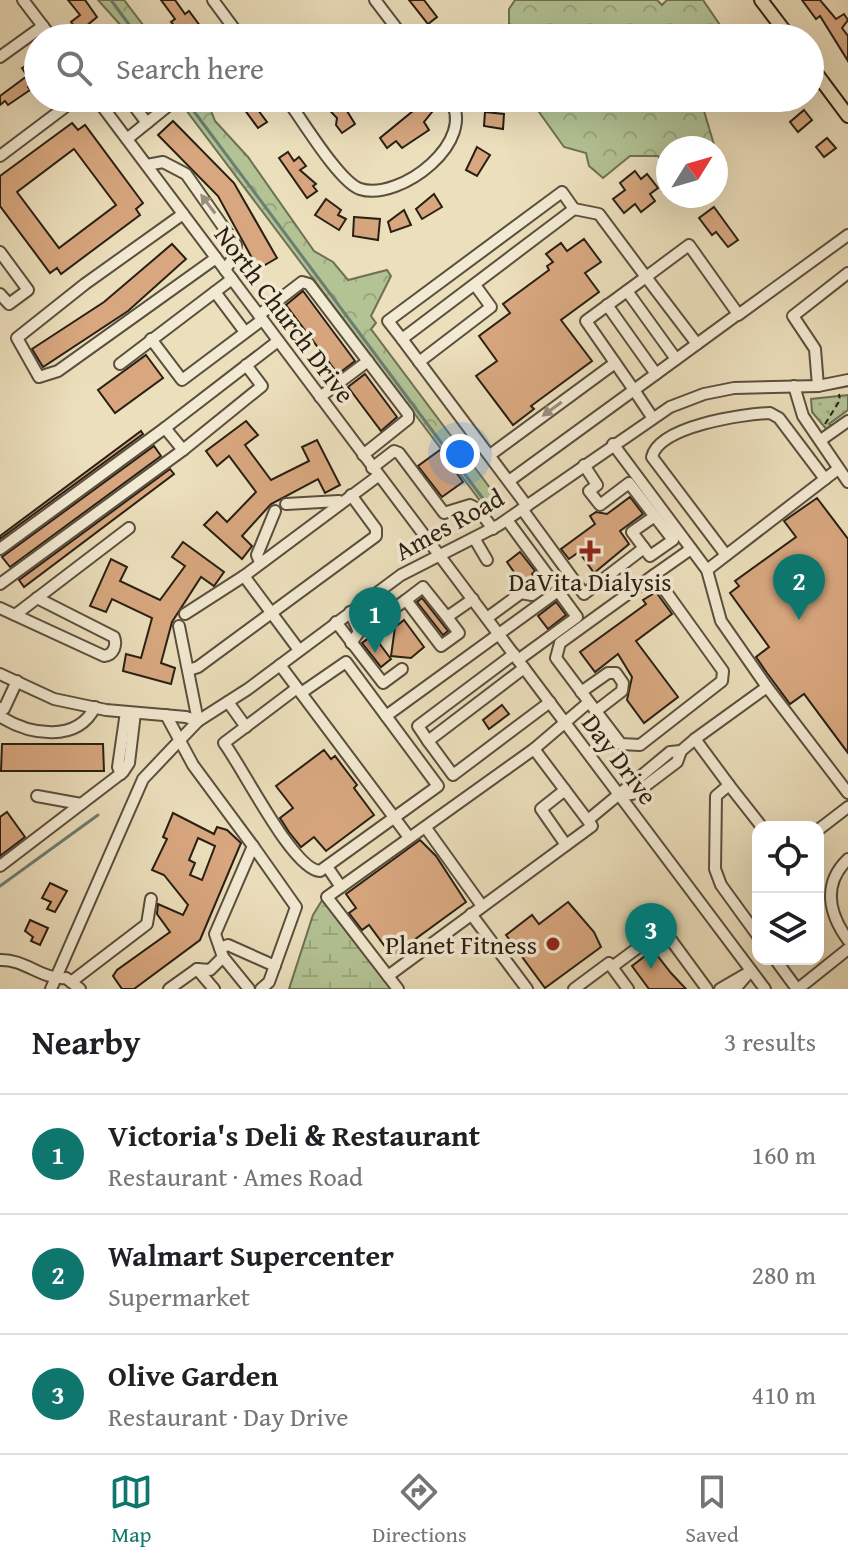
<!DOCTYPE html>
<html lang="en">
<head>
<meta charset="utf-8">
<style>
  body { margin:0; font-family:"Gentium Book Plus",serif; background:#f2f2f2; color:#202124 }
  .controls { position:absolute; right:24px; bottom:24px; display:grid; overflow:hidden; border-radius:16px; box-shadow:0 8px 32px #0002 }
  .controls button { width:72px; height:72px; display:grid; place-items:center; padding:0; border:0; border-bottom:2px solid #e0e0e0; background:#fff; color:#202124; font:40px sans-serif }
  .compass { position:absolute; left:656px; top:136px; width:72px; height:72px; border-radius:50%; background:#fff; box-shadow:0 8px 32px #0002; rotate:53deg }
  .you { position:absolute; left:460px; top:454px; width:28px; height:28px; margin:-20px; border:6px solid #fff; border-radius:50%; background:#1a73e8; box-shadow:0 0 0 12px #1a73e833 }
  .badge { display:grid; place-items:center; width:52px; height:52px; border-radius:50%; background:#0f766e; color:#fff; font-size:26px; font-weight:700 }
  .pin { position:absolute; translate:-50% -66px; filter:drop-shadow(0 2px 4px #0008) }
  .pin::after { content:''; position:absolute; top:42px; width:28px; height:24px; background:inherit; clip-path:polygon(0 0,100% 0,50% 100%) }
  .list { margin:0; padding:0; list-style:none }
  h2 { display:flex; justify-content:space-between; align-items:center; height:104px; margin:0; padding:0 32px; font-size:34px }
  h2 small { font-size:26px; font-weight:400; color:#757577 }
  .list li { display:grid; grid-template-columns:52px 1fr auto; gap:24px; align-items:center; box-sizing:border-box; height:120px; padding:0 32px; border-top:2px solid #e0e0e0 }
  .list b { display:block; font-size:30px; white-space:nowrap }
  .list p { margin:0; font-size:26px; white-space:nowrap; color:#757577 }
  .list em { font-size:26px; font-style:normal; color:#757577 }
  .icon { flex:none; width:44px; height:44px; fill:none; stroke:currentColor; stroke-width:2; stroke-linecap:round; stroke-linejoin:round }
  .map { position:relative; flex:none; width:848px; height:989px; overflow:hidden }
  .search { position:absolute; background:#fff; box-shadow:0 8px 32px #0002; left:24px; right:24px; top:24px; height:88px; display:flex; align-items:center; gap:20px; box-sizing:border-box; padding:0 28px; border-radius:44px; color:#757577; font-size:30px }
  .sheet { height:464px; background:#fff }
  nav { display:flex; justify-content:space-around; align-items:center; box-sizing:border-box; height:112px; border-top:2px solid #e0e0e0; background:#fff; font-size:22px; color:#757577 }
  nav a { display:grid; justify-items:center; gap:4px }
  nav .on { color:#0f766e }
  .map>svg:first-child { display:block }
  .grass { fill:url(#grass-dots); stroke:#6e7154; stroke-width:2 }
  .forest { fill:url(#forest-crowns); stroke:#6e7154; stroke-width:2 }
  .wetland { fill:url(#wetland-marsh); stroke:#6e7154; stroke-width:2 }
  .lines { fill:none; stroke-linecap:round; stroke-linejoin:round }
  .stream { stroke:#6c7d72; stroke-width:3 }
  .building { fill:#d8a77f; stroke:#291f13; stroke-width:2; fill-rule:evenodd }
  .minor-casing { stroke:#5a4f3d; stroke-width:14 }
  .major-casing { stroke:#291f13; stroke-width:16 }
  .path { stroke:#291f13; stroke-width:2; stroke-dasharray:6 4; stroke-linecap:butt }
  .minor { stroke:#f3ead3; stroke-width:10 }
  .major { stroke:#ecdfbc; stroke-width:12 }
  .oneway { fill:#988f7d }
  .poi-dot { fill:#8f2418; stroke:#f3ead3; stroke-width:3 }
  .labels { text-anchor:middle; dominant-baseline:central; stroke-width:7; stroke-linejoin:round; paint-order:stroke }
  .street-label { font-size:26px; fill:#291f13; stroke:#f3ead3 }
  .poi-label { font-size:26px; fill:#291f13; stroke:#f3ead3 }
</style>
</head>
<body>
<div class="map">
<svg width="848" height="989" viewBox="0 0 848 989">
  <defs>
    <pattern id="grass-dots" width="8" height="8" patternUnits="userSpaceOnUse" patternTransform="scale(2)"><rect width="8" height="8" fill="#b3c394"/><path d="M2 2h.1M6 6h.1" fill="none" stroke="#9aa77f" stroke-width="1.8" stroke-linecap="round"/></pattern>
    <pattern id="forest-crowns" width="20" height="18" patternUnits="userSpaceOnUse" patternTransform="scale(2)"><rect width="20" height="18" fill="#b3c394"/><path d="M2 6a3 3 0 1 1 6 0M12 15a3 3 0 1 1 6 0" fill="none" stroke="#9aa77f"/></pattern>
    <pattern id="wetland-marsh" width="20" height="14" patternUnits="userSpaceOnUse" patternTransform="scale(2)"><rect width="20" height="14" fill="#b3c394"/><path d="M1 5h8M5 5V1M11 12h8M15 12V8" fill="none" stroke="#9aa77f"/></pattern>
  </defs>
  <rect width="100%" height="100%" fill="#ecdfbc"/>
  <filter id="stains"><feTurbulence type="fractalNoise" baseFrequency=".0025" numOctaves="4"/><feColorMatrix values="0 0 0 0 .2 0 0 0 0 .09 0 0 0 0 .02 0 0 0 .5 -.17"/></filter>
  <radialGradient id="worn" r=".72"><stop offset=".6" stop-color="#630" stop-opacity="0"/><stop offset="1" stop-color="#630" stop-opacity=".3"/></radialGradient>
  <polygon class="grass" points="848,395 848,410 829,424 836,428 827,430 812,412 811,399"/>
  <g class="forest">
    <polygon points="98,0 124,0 153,38 132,38"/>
    <polygon points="515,0 657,0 662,5 667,0 703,0 724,31 717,38 495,38 509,24 509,9"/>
    <polygon points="177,98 206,98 215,121 248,157 314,251 333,262 348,280 387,270 391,276 371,316 376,323 371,329 496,496 487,506 481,502"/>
    <polygon points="529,98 716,98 704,111 715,148 668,148 668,169 658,156 630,156 603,178 589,166 586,153 564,147"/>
  </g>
  <polygon class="wetland" points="324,897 391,989 289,989 313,915"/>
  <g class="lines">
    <g class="stream">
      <polyline points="111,0 139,38"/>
      <polyline points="184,98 487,504"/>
      <polyline points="0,886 98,815"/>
    </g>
  </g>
  <g class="building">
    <polygon points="68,0 85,0 97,17 79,32 71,22 80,15"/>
    <polygon points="161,0 175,0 185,14 189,11 209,38 190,38 182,27 178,30 171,22 175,19"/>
    <polygon points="409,0 424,0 437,17 428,24"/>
    <polygon points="802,0 820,0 836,19 844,14 848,20 842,28 848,36 848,61 820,16 816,19"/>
    <polygon points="38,59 38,79 28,87 30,90 8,105 5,101 0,105 0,96 27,76 22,68"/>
    <polygon points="236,98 249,98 267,122 258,128"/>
    <polygon points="318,98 339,98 355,124 342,133 336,125 337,118"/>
    <polygon points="424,102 432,112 424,122 429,130 402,148 396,141 387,148 380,138"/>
    <polygon points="804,110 812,120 798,132 790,122"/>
    <polygon points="485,112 504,114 503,129 484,126"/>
    <polygon points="173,121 234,183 277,258 258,269 218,196 158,135"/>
    <path d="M72,123L78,130L85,125L143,203L136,209L140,215L61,274L57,268L50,273L0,206V176ZM74,149L116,205L59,248L17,192Z"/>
    <polygon points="827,138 836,148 824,157 816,147"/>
    <polygon points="477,147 490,155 477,176 466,170"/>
    <polygon points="288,152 294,161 299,157 306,166 300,170 316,184 313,186 317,191 307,198 279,158"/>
    <polygon points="635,171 641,179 647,174 658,188 650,194 655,201 641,212 635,204 624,213 613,199 625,190 620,183"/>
    <polygon points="434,194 442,207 422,219 416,209"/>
    <polygon points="326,199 341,210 338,215 346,219 339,230 315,215"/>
    <polygon points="714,207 738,240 728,247 716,232 712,235 699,218"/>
    <polygon points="404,210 411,225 391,232 388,222"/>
    <polygon points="354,217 380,219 378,240 353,236"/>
    <polygon points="584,239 601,262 585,273 599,292 561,320 592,361 531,406 534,409 513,425 476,376 497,361 479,336 510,313 503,304 549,270 547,266 553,262 546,254 561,243 567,251"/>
    <polygon points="172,244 186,259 128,311 43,367 32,349 104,302"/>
    <polygon points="303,291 355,361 338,374 286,305"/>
    <polygon points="146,355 163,378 115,413 98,390"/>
    <polygon points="365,374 397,417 381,431 348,387"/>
    <polygon points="246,421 258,435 245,445 271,480 309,461 302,447 317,440 340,485 325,493 318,479 271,504 242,536 252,546 242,559 204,525 217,512 227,522 256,492 229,456 217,466 206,451"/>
    <polygon points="141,431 143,434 0,539 0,536"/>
    <polygon points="154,446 161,456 10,567 2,557"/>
    <polygon points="440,450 463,482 442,497 418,466"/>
    <polygon points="170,469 174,474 24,587 19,580"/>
    <polygon points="630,497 643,514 620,531 629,544 594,573 579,552 569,559 561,549 595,524 590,516 596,512 607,514"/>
    <polygon points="817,498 848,539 848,753 804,694 790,704 767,673 756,657 769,647 730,593 739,586 735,581 796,537 784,521"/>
    <polygon points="183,542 224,572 214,586 201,577 172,622 161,663 175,668 171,684 123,671 126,654 141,658 152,618 112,599 106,612 90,606 111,559 127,567 120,581 160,600 185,566 172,557"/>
    <polygon points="520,552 535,571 532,574 537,582 530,587 523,585 507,562"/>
    <polygon points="656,592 672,614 636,641 678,697 644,723 627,700 632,677 618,654 595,672 580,652 646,604 643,600"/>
    <polygon points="422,598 448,631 443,635 417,602"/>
    <polygon points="556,602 566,615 548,629 538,616"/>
    <polygon points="404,620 424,647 411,658 391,656 395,627"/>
    <polygon points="373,635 391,659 381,667 362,643"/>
    <polygon points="502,705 509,714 489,729 483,720"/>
    <polygon points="2,744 103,744 104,771 1,771"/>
    <polygon points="324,750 331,759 335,756 357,785 354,788 374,815 326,851 314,837 301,847 289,832 280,818 293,808 276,786"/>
    <polygon points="7,812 25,837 0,856 0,817"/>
    <path d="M173,813L214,834L217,827L227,830L241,843L200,940L134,989H122L113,976L117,970L170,932L157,914L158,904L183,915L188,905L164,875L152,870L167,839L163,837ZM198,838L215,846L202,880L190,875L195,863L189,860Z"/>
    <polygon points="420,840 436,856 466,902 392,956 369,925 362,930 349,913 356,908 346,894"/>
    <polygon points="50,883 67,891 55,912 47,909 51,902 42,898"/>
    <polygon points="568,902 594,932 601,947 545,988 506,935 532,915 539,924"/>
    <polygon points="30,920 48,928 40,945 31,941 33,937 25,931"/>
    <polygon points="653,950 671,973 686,989 649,989 632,966"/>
  </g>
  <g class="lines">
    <g class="minor-casing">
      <g id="minor">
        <polyline points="23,0 52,38"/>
        <polyline points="213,0 241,38"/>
        <polyline points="375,0 404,38"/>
        <polyline points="108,38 114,34 117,38"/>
        <polyline points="0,57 43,26"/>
        <polyline points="96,98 765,989"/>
        <polyline points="128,98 147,123"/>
        <path d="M286,98C301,118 339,182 360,189C400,202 480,140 449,98"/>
        <polyline points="127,139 169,105 163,98"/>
        <polyline points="0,156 77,98"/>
        <polyline points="147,165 163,162 186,174 236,245 235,255 225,270"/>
        <polyline points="183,214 85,284 17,338 39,377 58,371 216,258"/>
        <polyline points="0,252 28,290 9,304 0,294"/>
        <polyline points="627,291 676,359"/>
        <polyline points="215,292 245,332"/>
        <polyline points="607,305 656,374"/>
        <polyline points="259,315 302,282 309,284 408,414 408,419 363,455"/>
        <polyline points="738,315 848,235"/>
        <polyline points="151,339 182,380 262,320"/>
        <polyline points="402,339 388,321 562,192 574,209 599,214 646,277 689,245 738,314 634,390 652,417"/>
        <polyline points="419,362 491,307 475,285"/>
        <polyline points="120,364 232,279"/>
        <polyline points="246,365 262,386 183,450 165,428 278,341"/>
        <polyline points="794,386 803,416 848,482"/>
        <polyline points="818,386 815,349 793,316 848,273"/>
        <polyline points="320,397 368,361"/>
        <polyline points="821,440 848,421"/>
        <polyline points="613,444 707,570 721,621 767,687 695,739 681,751 677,762 636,793 620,796"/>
        <polyline points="490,455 615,363"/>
        <polyline points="584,465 597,485 589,491 600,505 629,483 673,540 650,556 632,532 655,516"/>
        <polyline points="372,468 394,451 399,453 444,513 470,505 478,509 493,529"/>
        <polyline points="509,481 634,390 586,321 646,277 697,344"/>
        <polyline points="286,504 339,501"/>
        <polyline points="527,506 402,339 574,209"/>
        <polyline points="522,509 584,594 644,548"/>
        <polyline points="474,538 487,560"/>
        <polyline points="0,549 165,428"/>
        <path d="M726,555L652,457C659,426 743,414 770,413L779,418L825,479"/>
        <polyline points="260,562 257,555 275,511"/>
        <polyline points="707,570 838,469"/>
        <polyline points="654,575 691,549"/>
        <polyline points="244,576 299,650"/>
        <polyline points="0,584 183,450"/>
        <polyline points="373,595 386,614 406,600"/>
        <path d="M0,608L104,656C114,655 117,645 114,637L37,598"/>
        <polyline points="350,612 359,632 351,643"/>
        <polyline points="185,614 244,576 378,476"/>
        <polyline points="15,615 129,528"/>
        <polyline points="447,617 459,633 441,646 406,600 423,587 447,617 473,599"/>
        <polyline points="487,618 521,593 532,595 552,581 507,520"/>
        <polyline points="336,622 383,683 402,669"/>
        <polyline points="179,626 198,721"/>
        <polyline points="280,665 408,836"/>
        <polyline points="524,668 428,741 453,775 550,702"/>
        <polyline points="189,670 198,667 376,536 376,529 351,495"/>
        <polyline points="0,674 54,699 106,710 186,717 198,721"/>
        <polyline points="767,687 848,793"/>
        <path d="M297,688L224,743C243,768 293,870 320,871L438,786L346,662L301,693"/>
        <polyline points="581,692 608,673 616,673 623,683 622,691 596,711"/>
        <polyline points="228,702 246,727"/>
        <polyline points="0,708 4,709 17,681"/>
        <polyline points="166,715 193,765 253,846 215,934 223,957 210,970 197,969 169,989"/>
        <polyline points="386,716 558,591 577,617 518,660"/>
        <path d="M1,717C30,735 77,743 95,707"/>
        <polyline points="695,739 729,785 716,796 715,869 721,885 758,936"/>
        <polyline points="428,741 418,726 514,654"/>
        <polyline points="121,774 118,767 126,712"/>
        <polyline points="729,785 762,827"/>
        <polyline points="565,790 541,809 566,845"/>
        <polyline points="37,796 81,804"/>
        <polyline points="588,820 670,752 681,751"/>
        <polyline points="426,828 482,906"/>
        <polyline points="818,830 848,807"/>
        <polyline points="253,846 296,907 269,982 261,989"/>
        <path d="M848,859C822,884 829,914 848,940"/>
        <polyline points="0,866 123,772 129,763 135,713"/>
        <polyline points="328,868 341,887 327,897 398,989"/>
        <polyline points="341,887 534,749 589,702 621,744 640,745 722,681 723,671 654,575 560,643 556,658 589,702"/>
        <polyline points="471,914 527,989"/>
        <polyline points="220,948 228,945 275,966"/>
        <polyline points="223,957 249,989"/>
        <polyline points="775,959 797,989"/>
        <path d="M0,960C25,959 42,980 66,978L80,989"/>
        <polyline points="612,967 663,929 707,989"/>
        <polyline points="197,969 214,989"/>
        <polyline points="388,976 592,826 534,749"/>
        <polyline points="71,982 147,924 151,899"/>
        <polyline points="51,989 143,779 198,721 248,689 401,575 499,525 670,407 704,394 734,388 818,386 848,380"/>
        <polyline points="574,989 609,963 628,989"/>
        <polyline points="720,989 751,971"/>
        <polyline points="735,989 747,975"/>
        <polyline points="798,989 848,949"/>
      </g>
    </g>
    <g class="major-casing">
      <g id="major">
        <polyline points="761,0 790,38"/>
        <polyline points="810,65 848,116"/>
      </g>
    </g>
    <polyline class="path" points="825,424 840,400 839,394"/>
    <use href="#minor" class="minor"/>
    <use href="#major" class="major"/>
  </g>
  <defs><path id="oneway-solid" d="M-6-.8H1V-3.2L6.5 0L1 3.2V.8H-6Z" transform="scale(2)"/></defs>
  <g class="oneway">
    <use href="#oneway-solid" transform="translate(208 204) rotate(-127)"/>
    <use href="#oneway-solid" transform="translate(552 409) rotate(144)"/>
  </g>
  <g class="poi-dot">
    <path d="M586 539h8v8h8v8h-8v8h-8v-8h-8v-8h8z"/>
    <circle cx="553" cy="944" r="8"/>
  </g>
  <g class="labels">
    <g class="street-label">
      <text transform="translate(285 314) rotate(53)">North Church Drive</text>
      <text transform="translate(449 524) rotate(-29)">Ames Road</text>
      <text transform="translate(620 759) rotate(53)">Day Drive</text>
    </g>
    <g class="poi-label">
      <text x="590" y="581">DaVita Dialysis</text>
      <text x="537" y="944" text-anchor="end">Planet Fitness</text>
    </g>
  </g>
  <rect width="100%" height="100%" filter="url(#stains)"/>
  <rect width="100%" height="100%" fill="url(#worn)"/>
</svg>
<div class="controls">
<button><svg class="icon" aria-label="locate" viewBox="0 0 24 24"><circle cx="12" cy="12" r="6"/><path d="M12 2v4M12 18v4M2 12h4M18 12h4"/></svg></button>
<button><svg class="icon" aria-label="layers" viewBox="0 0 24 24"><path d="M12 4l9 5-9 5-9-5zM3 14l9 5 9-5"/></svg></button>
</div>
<svg class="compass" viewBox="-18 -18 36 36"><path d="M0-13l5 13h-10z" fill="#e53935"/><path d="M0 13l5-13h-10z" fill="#757577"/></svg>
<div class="you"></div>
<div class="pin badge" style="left:375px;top:653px">1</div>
<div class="pin badge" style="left:799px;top:620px">2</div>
<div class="pin badge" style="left:651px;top:969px">3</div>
<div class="search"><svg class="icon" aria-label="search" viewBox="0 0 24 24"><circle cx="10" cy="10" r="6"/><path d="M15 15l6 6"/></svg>Search here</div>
</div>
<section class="sheet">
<h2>Nearby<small>3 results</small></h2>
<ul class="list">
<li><span class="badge">1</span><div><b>Victoria's Deli &amp; Restaurant</b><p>Restaurant · Ames Road</p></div><em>160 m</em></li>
<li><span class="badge">2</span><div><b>Walmart Supercenter</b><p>Supermarket</p></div><em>280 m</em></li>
<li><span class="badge">3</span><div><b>Olive Garden</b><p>Restaurant · Day Drive</p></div><em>410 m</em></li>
</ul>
</section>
<nav>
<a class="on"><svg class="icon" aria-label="map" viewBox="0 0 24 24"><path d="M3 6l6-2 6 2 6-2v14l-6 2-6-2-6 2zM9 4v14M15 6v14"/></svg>Map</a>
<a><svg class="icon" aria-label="directions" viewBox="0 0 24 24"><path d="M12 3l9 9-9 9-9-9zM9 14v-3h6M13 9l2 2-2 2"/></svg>Directions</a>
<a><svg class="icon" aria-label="saved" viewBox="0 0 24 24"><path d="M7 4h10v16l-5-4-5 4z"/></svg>Saved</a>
</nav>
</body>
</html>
